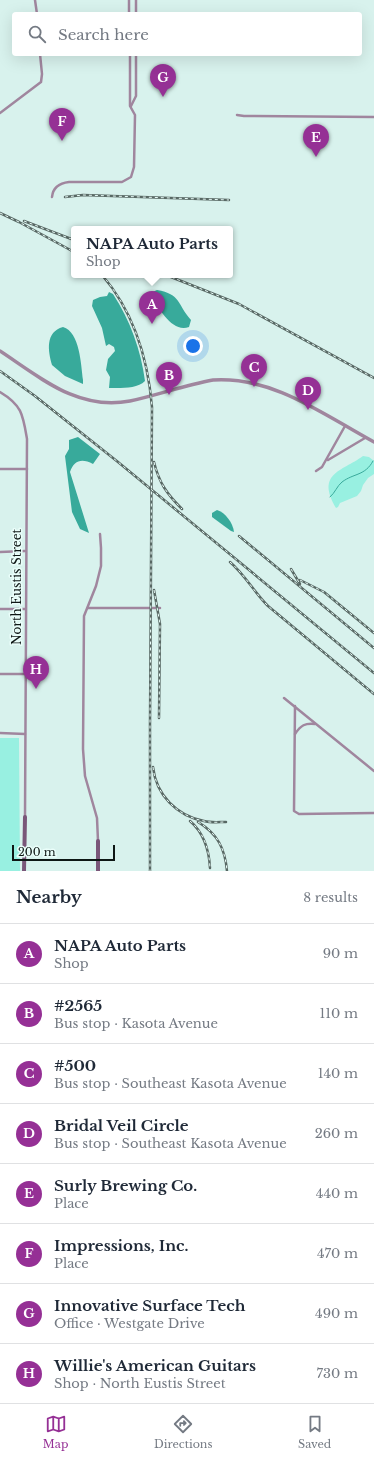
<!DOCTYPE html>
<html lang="en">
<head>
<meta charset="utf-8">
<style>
  body { margin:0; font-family:"Libre Baskerville",serif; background:#f2f2f3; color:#1f2937 }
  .scale { position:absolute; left:12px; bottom:10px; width:103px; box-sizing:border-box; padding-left:4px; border:2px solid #0e1715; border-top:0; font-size:11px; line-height:14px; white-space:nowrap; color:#0e1715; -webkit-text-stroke:3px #eafefa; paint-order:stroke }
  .you { position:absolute; left:193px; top:346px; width:14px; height:14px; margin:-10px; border:3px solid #fff; border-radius:50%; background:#1a73e8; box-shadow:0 0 0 6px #1a73e833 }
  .badge { display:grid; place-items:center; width:26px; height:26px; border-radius:50%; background:#953095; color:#fff; font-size:13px; font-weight:700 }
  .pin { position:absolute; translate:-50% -33px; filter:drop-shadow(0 1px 2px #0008) }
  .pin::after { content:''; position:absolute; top:21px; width:14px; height:12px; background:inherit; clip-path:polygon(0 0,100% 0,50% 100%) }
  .popup { position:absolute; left:71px; top:226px; width:162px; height:52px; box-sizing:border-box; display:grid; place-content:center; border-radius:4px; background:#fff; filter:drop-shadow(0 1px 3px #0005); font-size:13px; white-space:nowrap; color:#747a83 }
  .popup b { font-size:15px; color:#1f2937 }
  .popup::after { content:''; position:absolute; left:50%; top:100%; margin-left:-8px; border:8px solid transparent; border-top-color:#fff }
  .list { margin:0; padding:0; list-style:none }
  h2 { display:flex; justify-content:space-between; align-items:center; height:52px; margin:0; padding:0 16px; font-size:17px }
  h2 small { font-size:13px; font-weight:400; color:#747a83 }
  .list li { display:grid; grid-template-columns:26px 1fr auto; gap:12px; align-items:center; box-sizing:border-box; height:60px; padding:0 16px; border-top:1px solid #e0e1e3 }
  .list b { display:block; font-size:15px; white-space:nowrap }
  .list p { margin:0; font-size:13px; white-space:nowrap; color:#747a83 }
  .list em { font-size:13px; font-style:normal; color:#747a83 }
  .icon { flex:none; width:22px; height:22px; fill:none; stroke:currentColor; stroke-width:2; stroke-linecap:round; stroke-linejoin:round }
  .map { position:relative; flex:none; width:374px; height:871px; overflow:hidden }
  .search { position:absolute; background:#fff; box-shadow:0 4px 16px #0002; left:12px; right:12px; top:12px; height:44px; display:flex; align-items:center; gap:10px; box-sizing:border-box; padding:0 14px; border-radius:4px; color:#747a83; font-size:15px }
  .sheet { height:532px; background:#fff }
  nav { display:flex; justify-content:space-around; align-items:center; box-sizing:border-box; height:56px; border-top:1px solid #e0e1e3; background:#fff; font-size:11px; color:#747a83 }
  nav a { display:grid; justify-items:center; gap:2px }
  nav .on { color:#953095 }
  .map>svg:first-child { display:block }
  .green { fill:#98f0e1 }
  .water { fill:#38aa9b }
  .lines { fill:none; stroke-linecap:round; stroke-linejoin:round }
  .stream { stroke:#38aa9b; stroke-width:1 }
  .minor { stroke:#a0869e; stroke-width:2.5 }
  .tertiary { stroke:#a0869e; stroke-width:3.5 }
  .secondary { stroke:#7a5679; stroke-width:4 }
  .rail-casing { stroke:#586864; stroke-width:2.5 }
  .rail { stroke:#eafefa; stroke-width:1; stroke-dasharray:3; stroke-linecap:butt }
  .labels { text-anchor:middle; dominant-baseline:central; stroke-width:3; stroke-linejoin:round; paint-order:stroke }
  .street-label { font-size:12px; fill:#0e1715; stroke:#eafefa }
</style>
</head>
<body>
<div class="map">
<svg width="374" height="871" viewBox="0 0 374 871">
  <rect width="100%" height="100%" fill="#d8f2ed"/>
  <g class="green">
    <path d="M363,456L369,457L374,461V474L368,478L363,485L361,491L357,496L340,503L338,507L336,508C316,473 341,472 363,456Z"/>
    <polygon points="0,738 19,738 20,871 0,871"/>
  </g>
  <g class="water">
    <path d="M157,290C181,294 177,304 191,320L189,327C172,333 160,309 151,297L150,293Z"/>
    <path d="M109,292L113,294C130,320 141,350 145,381C137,389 121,388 109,388L110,377L106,370L108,359L115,351L114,347L109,344L106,346L102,328L92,306L93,300L100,297L107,296Z"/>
    <path d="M63,327C80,332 81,365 83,380V384L65,376L52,365C48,351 45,332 63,327Z"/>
    <path d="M78,437L100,454L93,464C82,458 74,460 70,472L89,533L80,529L72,512L65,456L69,449V440Z"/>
    <path d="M217,510C225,512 233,523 234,532L231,531L212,517V513Z"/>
  </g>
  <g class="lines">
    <path class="stream" d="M330,497C335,493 337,486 342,482C354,473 365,476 373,461"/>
    <g class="minor">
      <polyline points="35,0 37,14"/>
      <polyline points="129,0 129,14"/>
      <polyline points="136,14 136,0"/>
      <polyline points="131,106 136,96 136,54"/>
      <polyline points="0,113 41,82 42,74 40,54"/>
      <polyline points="237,115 244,116 374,117"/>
      <path d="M52,197C53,187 60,183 69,182H122L131,177L134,167L135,115L130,106V54"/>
      <path d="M0,392C22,405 23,415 27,439L25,817"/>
      <polyline points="328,460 365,438"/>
      <polyline points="0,469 27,469"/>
      <polyline points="316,471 322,467 345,426"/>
      <polyline points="0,552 25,551"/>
      <polyline points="88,608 160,608"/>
      <polyline points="0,609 25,609"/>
      <polyline points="0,674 25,674"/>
      <polyline points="284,698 374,771"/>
      <polyline points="295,706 294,811 299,814 374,813"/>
      <polyline points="0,733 25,734"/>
      <path d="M295,734C301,725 305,723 315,724"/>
      <polyline points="98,841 97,818 85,776 83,749 84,616 96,586 101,566 101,548 100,534"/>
    </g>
    <path class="tertiary" d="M0,351C41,378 78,411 130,401C158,395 185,385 213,380C273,376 324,415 374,442"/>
    <g class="secondary">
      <polyline points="98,841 98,871"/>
      <polyline points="24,871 25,817"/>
    </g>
    <g class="rail-casing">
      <g id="rail">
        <polyline points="65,197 83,195 229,200"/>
        <polyline points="0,213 19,222 74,252"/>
        <polyline points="24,221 74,240"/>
        <path d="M102,275C134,312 148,360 152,407L150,725V871"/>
        <polyline points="166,275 239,304 374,378"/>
        <polyline points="0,371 35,396 118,462 374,673"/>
        <path d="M154,462C159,483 167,494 182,509"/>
        <polyline points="239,536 374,648"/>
        <path d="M230,562C245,575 254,592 268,606L374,694"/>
        <polyline points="291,569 300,584"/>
        <polyline points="300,580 324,592 374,633"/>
        <polyline points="154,590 160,624 159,718"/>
        <path d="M153,767C156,795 177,816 204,821C211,823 219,822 226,822"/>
        <path d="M190,821C204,833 209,849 210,868"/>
        <path d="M198,822C218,834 225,849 227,871"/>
      </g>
    </g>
    <use href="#rail" class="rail"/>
  </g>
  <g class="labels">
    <g class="street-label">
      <text transform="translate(16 587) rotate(-90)">North Eustis Street</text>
    </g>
  </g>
</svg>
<div class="scale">200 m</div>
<div class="you"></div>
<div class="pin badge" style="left:152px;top:324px">A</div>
<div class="popup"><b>NAPA Auto Parts</b>Shop</div>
<div class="pin badge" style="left:169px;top:395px">B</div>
<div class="pin badge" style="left:254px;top:387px">C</div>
<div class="pin badge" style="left:308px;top:410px">D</div>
<div class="pin badge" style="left:316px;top:157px">E</div>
<div class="pin badge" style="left:62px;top:141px">F</div>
<div class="pin badge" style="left:163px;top:97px">G</div>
<div class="pin badge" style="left:36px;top:689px">H</div>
<div class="search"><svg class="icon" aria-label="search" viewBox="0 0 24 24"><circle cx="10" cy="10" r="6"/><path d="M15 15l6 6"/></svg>Search here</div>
</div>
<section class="sheet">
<h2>Nearby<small>8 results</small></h2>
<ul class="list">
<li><span class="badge">A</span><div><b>NAPA Auto Parts</b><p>Shop</p></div><em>90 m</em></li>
<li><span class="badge">B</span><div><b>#2565</b><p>Bus stop · Kasota Avenue</p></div><em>110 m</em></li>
<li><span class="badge">C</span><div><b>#500</b><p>Bus stop · Southeast Kasota Avenue</p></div><em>140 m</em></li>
<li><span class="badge">D</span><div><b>Bridal Veil Circle</b><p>Bus stop · Southeast Kasota Avenue</p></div><em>260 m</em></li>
<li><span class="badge">E</span><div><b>Surly Brewing Co.</b><p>Place</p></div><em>440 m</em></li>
<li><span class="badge">F</span><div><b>Impressions, Inc.</b><p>Place</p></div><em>470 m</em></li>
<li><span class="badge">G</span><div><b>Innovative Surface Tech</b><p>Office · Westgate Drive</p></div><em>490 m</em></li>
<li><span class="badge">H</span><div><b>Willie's American Guitars</b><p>Shop · North Eustis Street</p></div><em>730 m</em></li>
</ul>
</section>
<nav>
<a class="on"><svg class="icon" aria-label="map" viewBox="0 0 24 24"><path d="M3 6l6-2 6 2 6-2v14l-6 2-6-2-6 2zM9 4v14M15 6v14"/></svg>Map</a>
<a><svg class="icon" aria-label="directions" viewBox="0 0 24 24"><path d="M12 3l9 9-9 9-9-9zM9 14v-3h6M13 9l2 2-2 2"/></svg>Directions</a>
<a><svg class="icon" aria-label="saved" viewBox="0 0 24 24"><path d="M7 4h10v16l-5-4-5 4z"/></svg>Saved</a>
</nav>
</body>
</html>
